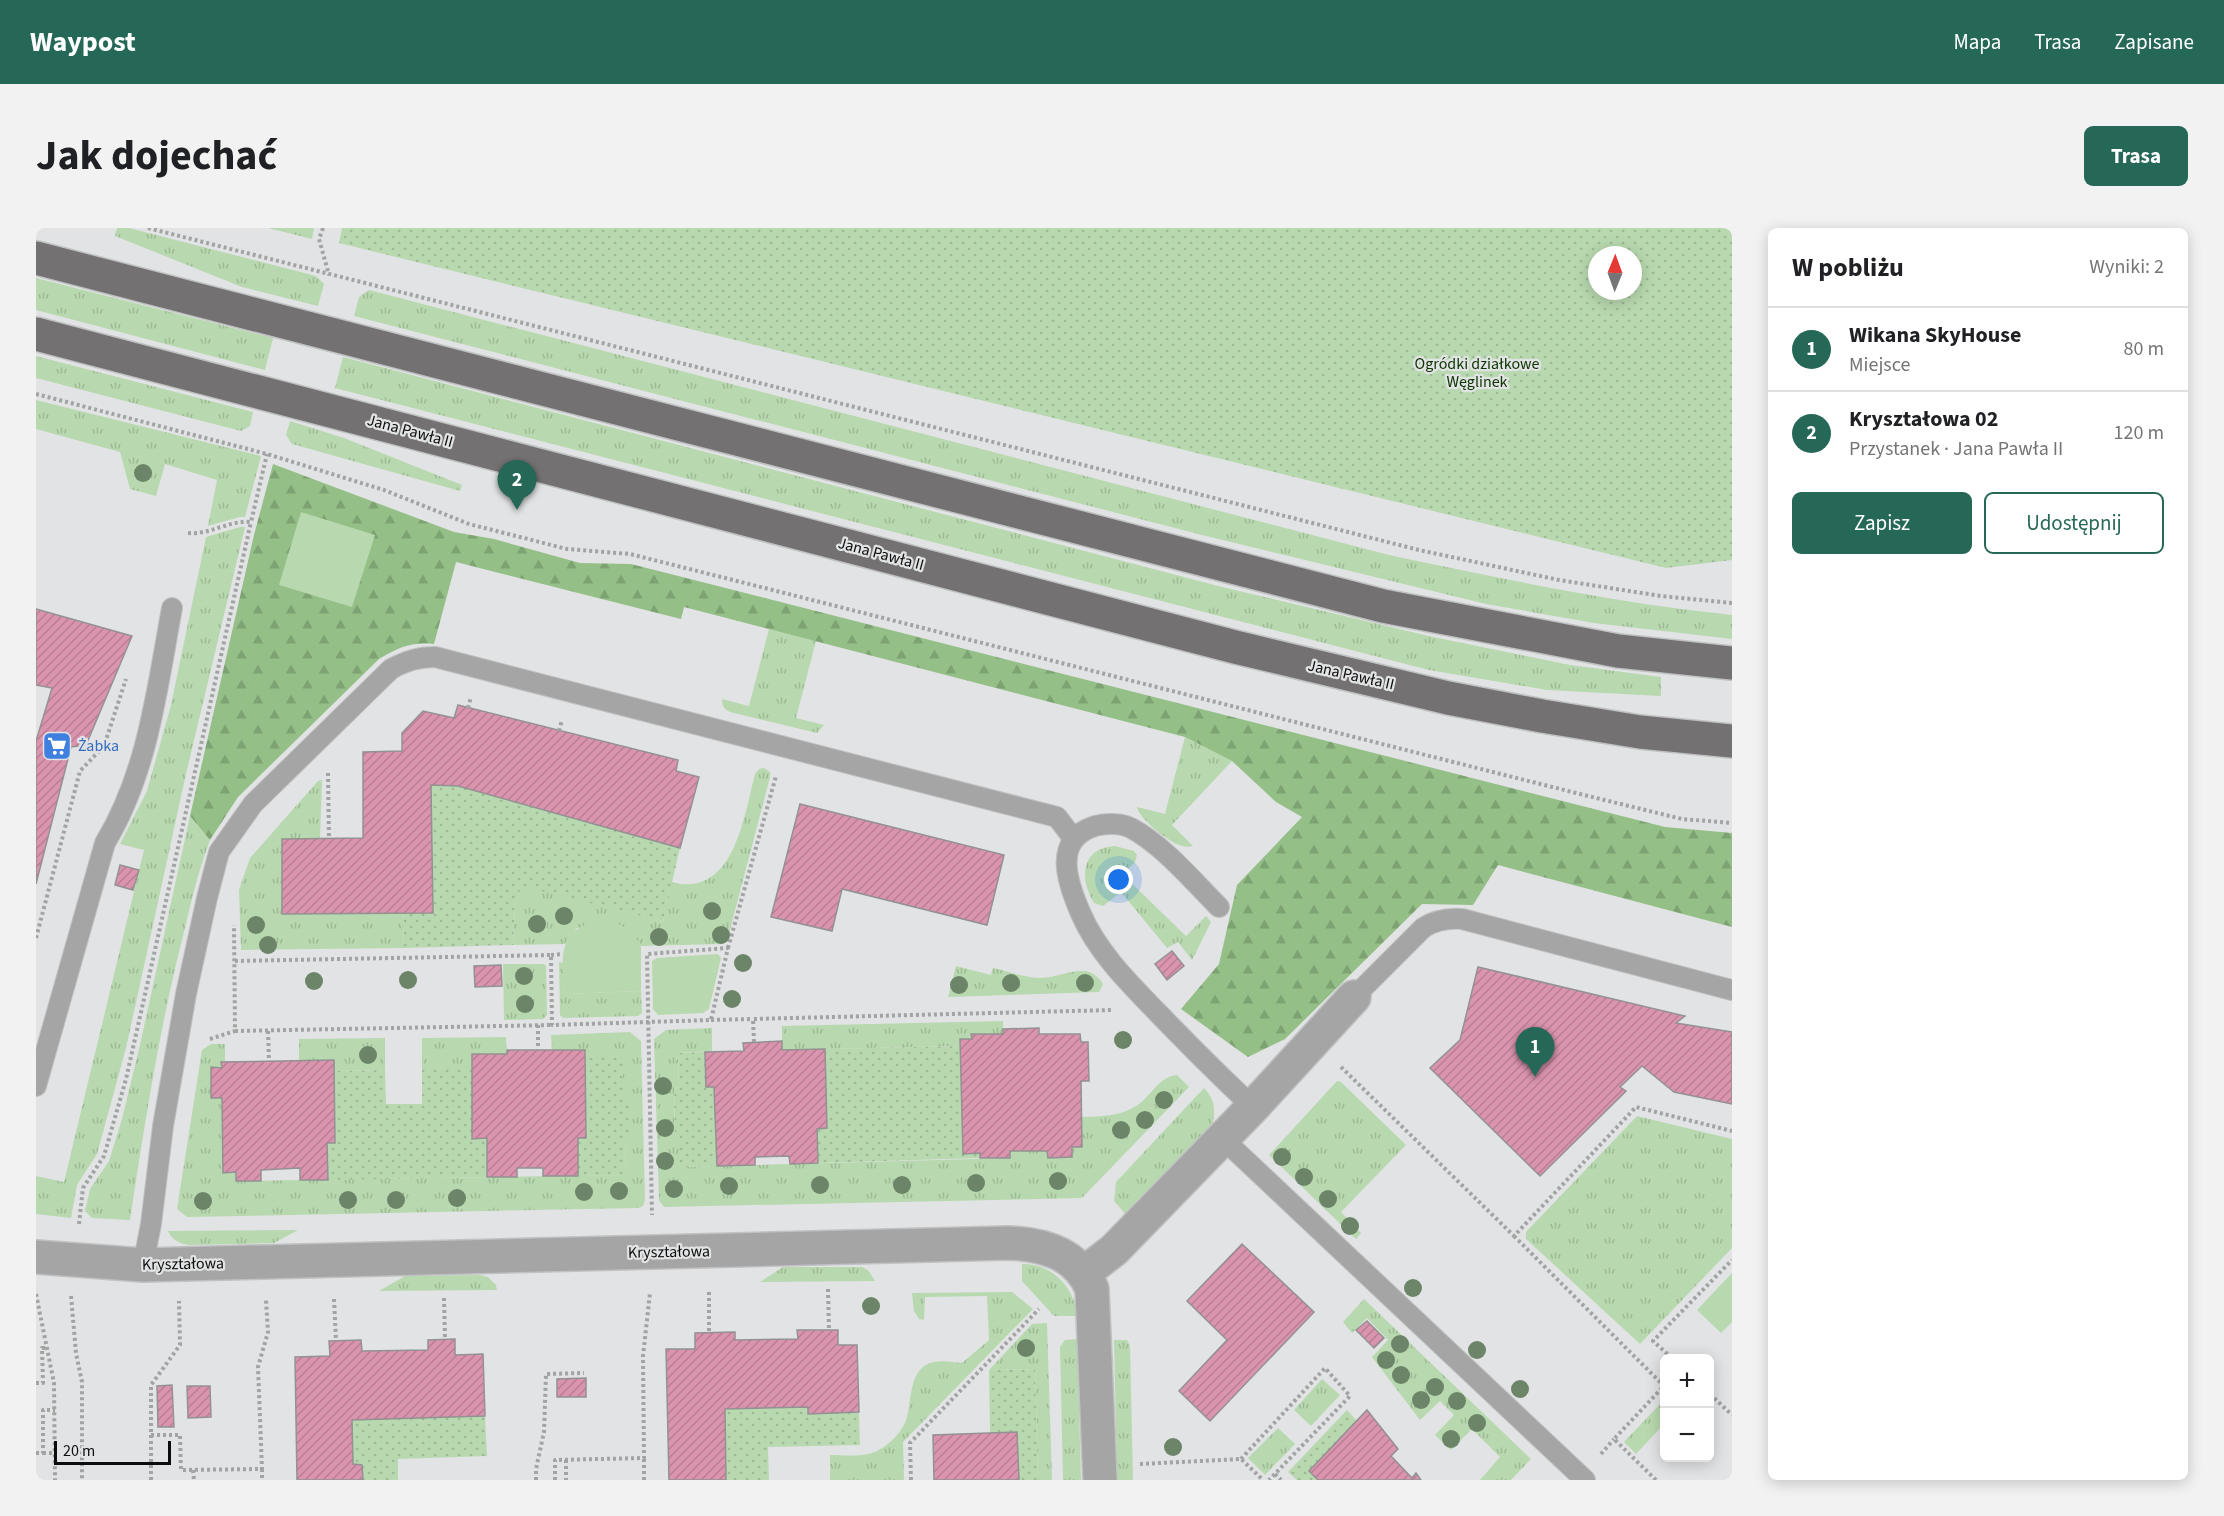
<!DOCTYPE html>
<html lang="pl">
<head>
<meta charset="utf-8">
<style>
  body { margin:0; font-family:"Source Sans 3",sans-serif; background:#f2f2f2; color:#202124 }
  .controls { position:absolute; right:18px; bottom:18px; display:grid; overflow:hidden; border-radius:9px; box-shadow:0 3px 15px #0003 }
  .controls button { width:54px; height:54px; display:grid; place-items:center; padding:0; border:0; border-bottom:2px solid #e0e0e0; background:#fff; color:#202124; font:30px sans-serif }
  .compass { position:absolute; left:1552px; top:18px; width:54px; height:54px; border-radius:50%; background:#fff; box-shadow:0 3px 15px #0003; rotate:1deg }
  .scale { position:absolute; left:18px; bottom:15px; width:117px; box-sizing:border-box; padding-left:6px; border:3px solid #0d0d0d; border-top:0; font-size:16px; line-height:21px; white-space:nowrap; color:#0d0d0d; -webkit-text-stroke:4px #e2e3e4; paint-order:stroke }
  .you { position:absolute; left:1083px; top:652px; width:21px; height:21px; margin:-15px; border:4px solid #fff; border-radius:50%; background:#1a73e8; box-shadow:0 0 0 9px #1a73e833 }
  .badge { display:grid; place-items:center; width:39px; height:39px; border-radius:50%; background:#266858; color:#fff; font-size:20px; font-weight:700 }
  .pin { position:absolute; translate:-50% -50px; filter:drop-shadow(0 2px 3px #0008) }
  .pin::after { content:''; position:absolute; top:32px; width:21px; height:18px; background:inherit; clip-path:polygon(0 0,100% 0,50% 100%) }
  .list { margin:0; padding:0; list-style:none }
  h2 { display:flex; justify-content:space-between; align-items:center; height:78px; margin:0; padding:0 24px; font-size:26px }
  h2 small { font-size:20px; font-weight:400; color:#757577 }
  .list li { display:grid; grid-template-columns:39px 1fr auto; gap:18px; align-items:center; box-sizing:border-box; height:84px; padding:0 24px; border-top:2px solid #e0e0e0 }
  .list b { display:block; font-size:22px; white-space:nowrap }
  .list p { margin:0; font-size:20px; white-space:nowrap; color:#757577 }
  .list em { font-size:20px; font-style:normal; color:#757577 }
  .actions { display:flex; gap:12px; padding:18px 24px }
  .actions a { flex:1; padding:14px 0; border:2px solid #266858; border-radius:9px; text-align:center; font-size:21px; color:#266858 }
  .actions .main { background:#266858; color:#fff }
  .map { position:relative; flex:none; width:1696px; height:1252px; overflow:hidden; border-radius:9px }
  header { display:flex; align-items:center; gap:36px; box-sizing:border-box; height:84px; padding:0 30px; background:#266858; color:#fff }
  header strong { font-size:28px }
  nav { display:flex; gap:33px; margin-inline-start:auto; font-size:21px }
  .intro { display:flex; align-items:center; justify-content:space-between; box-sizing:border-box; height:144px; padding:0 36px }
  h1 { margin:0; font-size:42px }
  .button { padding:15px 27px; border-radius:9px; background:#266858; color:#fff; font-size:21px; font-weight:700 }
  main { display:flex; gap:36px; padding:0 36px }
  aside { flex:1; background:#fff; border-radius:9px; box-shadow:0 3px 15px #0003 }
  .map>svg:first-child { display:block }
  .grass { fill:url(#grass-tufts) }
  .forest { fill:url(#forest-firs) }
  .park { fill:#b8d9af }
  .garden { fill:url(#garden-dots); fill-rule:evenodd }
  .building { fill:url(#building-hatch); stroke:#939192; stroke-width:1.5 }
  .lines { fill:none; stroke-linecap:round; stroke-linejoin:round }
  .service-casing { stroke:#c0c1c2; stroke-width:22 }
  .minor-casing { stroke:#c0c1c2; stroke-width:36 }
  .primary-casing { stroke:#c0c1c2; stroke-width:36 }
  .path { stroke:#a2a3a3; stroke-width:4; stroke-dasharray:3 3; stroke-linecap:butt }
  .service { stroke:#a6a5a5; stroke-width:20 }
  .minor { stroke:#a6a5a5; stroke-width:33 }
  .primary { stroke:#737171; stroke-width:33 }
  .tree { fill:#6c8467 }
  .labels { text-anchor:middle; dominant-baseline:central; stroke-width:4.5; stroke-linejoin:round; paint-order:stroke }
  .park-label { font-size:16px; fill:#0c3600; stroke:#e2e3e4 }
  .street-label { font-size:16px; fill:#0d0d0d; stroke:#e2e3e4 }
  .shop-label { font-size:16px; fill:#366cbe; stroke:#e2e3e4; text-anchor:start }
</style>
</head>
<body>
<header>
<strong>Waypost</strong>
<nav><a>Mapa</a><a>Trasa</a><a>Zapisane</a></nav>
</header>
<div class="intro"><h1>Jak dojechać</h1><a class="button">Trasa</a></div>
<main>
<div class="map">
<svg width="1696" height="1252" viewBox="0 0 1696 1252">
  <defs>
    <pattern id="grass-tufts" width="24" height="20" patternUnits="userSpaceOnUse" patternTransform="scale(1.5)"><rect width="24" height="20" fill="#b8d9af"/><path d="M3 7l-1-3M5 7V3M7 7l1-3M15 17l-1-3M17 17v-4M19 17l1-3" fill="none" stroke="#9db995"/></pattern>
    <pattern id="forest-firs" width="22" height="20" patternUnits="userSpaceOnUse" patternTransform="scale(1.5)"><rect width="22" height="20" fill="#94bf87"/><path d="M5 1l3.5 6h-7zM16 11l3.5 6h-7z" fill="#7ea373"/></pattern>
    <pattern id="garden-dots" width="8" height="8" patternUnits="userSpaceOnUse" patternTransform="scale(1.5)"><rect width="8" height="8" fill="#b8d9af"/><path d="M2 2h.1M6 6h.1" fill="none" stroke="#9db995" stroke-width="1.8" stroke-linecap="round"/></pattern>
    <pattern id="building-hatch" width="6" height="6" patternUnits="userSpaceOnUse" patternTransform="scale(1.5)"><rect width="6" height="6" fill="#da94ad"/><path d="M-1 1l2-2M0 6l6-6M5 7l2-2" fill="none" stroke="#ba7e94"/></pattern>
  </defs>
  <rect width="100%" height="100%" fill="#e2e3e4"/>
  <g class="grass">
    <polygon points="81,0 93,0 280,48 288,56 282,78 206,59 79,8"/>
    <polygon points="232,0 278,0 276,11"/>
    <polygon points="0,50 237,110 229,142 0,82"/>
    <path d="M333,62L1353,327C1467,351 1580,375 1696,387V411L1558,395L1450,376L1166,307L318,88L323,69Z"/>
    <polygon points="0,128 217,184 214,198 205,203 0,150"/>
    <polygon points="307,129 1186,359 1397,409 1534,437 1625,449 1625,468 1511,462 1393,442 299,160"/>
    <polygon points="0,172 225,228 209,289 204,289 172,298 181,252 129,236 120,268 94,261 84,224 0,201"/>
    <polygon points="254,193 308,210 426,257 424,263 256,216 250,207"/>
    <polygon points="204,299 209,299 150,546 90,820 61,926 41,957 35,990 0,986 0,948 28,954 108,622 84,616 111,563 135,477 170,309"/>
    <path d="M733,401L780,413L760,490L788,497L781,505L694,484C688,481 686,478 686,471L713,478Z"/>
    <path d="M1149,509L1196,533L1136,597L1157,618C1153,619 1148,619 1143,617C1132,613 1103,591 1101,579L1129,586Z"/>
    <path d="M728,540L734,544V549L691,713L687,716L605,718L601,712L541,700L529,716L477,717L479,678L485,657L627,693L635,654C698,671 708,588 719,546L723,541Z"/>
    <polygon points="286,552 284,610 246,612 246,686 367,685 368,720 205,722 203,662 214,630 282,553"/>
    <path d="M154,588L174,612C163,641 156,670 149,700C124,796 109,894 94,992L56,990L49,983L54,961L73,933L86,891L104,817Z"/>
    <path d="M1079,618L1098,623L1101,627L1099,634L1087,647L1150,708L1170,688L1175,694L1156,732L1142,714L1131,720L1085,664L1067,678L1058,675C1043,650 1045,620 1079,618Z"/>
    <polygon points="523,734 527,735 528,766 605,763 606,785 602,788 527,790 524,787"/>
    <polygon points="467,736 508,736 510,738 511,787 507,791 468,792"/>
    <path d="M920,738L955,747L957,740C972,743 989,750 1005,750C1027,750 1052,731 1067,756L1063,764L912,769Z"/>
    <polygon points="967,793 967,806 936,806 935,811 925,811 925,818 746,822 746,798"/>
    <path d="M676,800V823L642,825L643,859L638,860L639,903L643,904L644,939L974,930V923H1011L1036,929V919L1046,918L1045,889C1065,888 1083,889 1100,878C1115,869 1123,848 1141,847L1153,859L1046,970L628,979L623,972L618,811L630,802Z"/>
    <polygon points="594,804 605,813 609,972 607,978 603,980 151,989 141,981 166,822 175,816 189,816 189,834 185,834 186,840 176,839 175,870 186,870 187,944 200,944 201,953 590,947 589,913 593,913 593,872 587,872 587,830 550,830 549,822 516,822 515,807"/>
    <polygon points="470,809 471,826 436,826 436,841 386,841 386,810"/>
    <polygon points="349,810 349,842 298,843 297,832 263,832 263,811"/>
    <polygon points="1301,853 1305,854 1370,917 1305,984 1325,1005 1320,1011 1233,927"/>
    <path d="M1168,860C1179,871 1180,883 1176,897L1090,987L1078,973L1080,954Z"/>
    <polygon points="1601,888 1696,911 1696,1020 1604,1116 1490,1011 1490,1004"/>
    <path d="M262,1002L238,1015L153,1017C144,1016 136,1012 132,1003Z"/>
    <path d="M986,1036C1016,1035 1039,1060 1041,1088H1018L986,1053Z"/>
    <polygon points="747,1039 826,1039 832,1042 839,1053 724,1054"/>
    <polygon points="444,1047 452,1049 460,1057 461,1062 343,1063 369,1048"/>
    <path d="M976,1064L997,1081L867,1214L868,1252H794V1227C807,1227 823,1229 836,1225C851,1220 867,1204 871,1189C876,1170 873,1139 898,1134C907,1132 917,1134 926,1135L953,1112L951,1068L889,1069L888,1092L883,1091L878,1083L876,1065Z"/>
    <polygon points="1328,1071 1495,1231 1475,1252 1444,1252 1464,1229 1436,1201 1415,1222 1399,1207 1418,1187 1404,1173 1384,1192 1336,1129 1352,1112 1331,1090 1316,1105 1307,1094"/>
    <polygon points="1011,1095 1016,1252 1002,1252 999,1141 953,1142 996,1096"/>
    <polygon points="1041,1111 1045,1252 1027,1252 1024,1119 1029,1112"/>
    <polygon points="1078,1112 1091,1112 1094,1118 1097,1252 1081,1252"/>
    <polygon points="1286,1151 1304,1167 1275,1198 1258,1182"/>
    <polygon points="1628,1172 1628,1196 1600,1226 1588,1214"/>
    <polygon points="1242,1200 1259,1216 1229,1247 1212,1230"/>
  </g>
  <path class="forest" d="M237,236L418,304L458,311L544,335L595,336L1629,599L1696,605V699L1462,637L1437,677L1386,676L1249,811L1212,829L1145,781L1183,736L1201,657L1266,589L1240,574L1196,533L1149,509L648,379L645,391L420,334L398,416C374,414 364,419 343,431L202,569L174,612L154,588L218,307Z"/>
  <g class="park">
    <polygon points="265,284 339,307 316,379 243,357"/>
    <path d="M563,692C583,694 595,700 605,718V763L528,766C527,730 519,703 563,692Z"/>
    <polygon points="682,726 685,730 673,781 667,785 622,787 617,781 616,733 621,730"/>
    <polygon points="1696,1045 1696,1094 1685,1105 1661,1082"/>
  </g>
  <g class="garden">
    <path d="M306,0H1696V332L1630,340L303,15ZM1561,27H1597V63H1561Z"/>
    <polygon points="395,557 422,558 644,620 627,693 485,658 479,678 477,717 368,720 367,685 397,684"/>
    <polygon points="925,818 927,925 944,925 944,930 782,935 781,901 791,900 789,821"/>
    <polygon points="669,824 670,858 678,859 681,938 643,939 643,904 639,904 638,860 643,859 642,825"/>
    <polygon points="550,830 587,830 587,872 593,872 594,913 589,913 590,947 542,948 542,910 550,910"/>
    <polygon points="386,841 436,841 436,910 451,910 451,949 292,952 291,915 299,914 298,843 349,842 350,876 386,876"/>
    <polygon points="999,1141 1002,1252 983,1252 954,1205 953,1142"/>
    <polygon points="772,1179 773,1186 823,1184 824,1217 732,1219 733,1252 690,1252 689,1181"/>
    <polygon points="1311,1182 1321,1193 1273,1243 1282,1252 1261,1252 1252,1244"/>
    <polygon points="449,1188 451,1228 362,1231 362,1252 327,1252 326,1237 317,1236 316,1192"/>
  </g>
  <g class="building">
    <polygon points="0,381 96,408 50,517 35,519 0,656 0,513 16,460 0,457"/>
    <polygon points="422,477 642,532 640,543 663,549 644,620 422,558 395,557 397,685 246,686 246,611 327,610 327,524 366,523 366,505 387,483 418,490"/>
    <polygon points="764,576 968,627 951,697 806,661 796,703 735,689"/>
    <polygon points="84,637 103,642 97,662 79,657"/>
    <polygon points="1136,723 1148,738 1131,752 1119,736"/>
    <polygon points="465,737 466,758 439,759 438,738"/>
    <polygon points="1442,739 1649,788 1640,795 1696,804 1696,876 1638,864 1606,838 1584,859 1590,863 1504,948 1394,840 1424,812"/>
    <polygon points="1003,800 1003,806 1044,806 1045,814 1052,814 1053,853 1045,853 1046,919 1036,919 1036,929 1012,930 1011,923 974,923 974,930 944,930 944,925 927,926 924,811 936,811 935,806 967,806 967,801"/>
    <polygon points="746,813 746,822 789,821 791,900 781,901 782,935 754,936 753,928 719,929 719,937 681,938 678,859 670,859 669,824 708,823 707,815"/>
    <polygon points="471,822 549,822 550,910 542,910 542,948 507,948 507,940 481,940 481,949 451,949 451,910 436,911 436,826 471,826"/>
    <polygon points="298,832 299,915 291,915 292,952 264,952 264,940 225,942 225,953 200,953 200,944 187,945 186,870 175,870 175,839 186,840 185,834"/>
    <polygon points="1206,1016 1278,1084 1174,1193 1143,1163 1191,1112 1151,1073"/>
    <polygon points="1331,1093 1348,1110 1338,1120 1320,1102"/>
    <polygon points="761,1102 802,1102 802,1117 821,1117 823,1184 772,1186 772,1179 689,1181 690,1252 633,1252 630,1121 659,1121 659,1105 699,1104 699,1112 762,1111"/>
    <polygon points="419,1111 419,1127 447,1126 449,1188 316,1192 317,1236 326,1237 327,1252 261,1252 259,1129 294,1128 293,1113 325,1112 326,1123 392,1122 392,1112"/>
    <polygon points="550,1150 550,1169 521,1169 521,1151"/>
    <polygon points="136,1157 138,1199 122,1199 121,1158"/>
    <polygon points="151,1158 174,1158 175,1189 152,1190"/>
    <polygon points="1331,1182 1362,1221 1355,1228 1376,1250 1380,1245 1385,1252 1282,1252 1273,1243"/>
    <polygon points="981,1204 983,1252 898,1252 897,1207"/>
  </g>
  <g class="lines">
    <g class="service-casing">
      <g id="service">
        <path d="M1183,679C1157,653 1127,617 1095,600C1085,595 1070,595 1059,598C1016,612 1031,654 1045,686C1062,725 1094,756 1123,786C1154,818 1185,849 1217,879"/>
        <path d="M1318,769L1387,700C1399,692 1411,690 1426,691L1696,762"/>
        <path d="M0,858L69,615C112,544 121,461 136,380"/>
        <polyline points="1186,910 1549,1252"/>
        <path d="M107,1037L115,996L127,898L150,766L171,670L183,624L217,576L355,441C370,433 382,429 399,429L1021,589L1037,610"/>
      </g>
    </g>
    <g class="minor-casing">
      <g id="minor">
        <path d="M0,1029L107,1037L972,1015C1007,1016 1041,1025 1056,1061L1064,1252"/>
        <polyline points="1048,1045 1078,1022 1217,879 1318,769"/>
      </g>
    </g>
    <g class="primary-casing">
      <g id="primary">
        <polyline points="0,30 1347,378 1582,423 1696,435"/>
        <polyline points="0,106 1199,419 1412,470 1506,488 1604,504 1696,513"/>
      </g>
    </g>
    <g class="path">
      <polyline points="112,0 1383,322 1523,352 1625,368 1696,375"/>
      <polyline points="287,0 283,11 293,47"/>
      <polyline points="0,166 231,226 348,262 433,296 531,321 594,326 1540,565 1646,591 1696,595"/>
      <path d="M152,305C174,307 193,292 215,294L231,226"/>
      <polyline points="432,480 435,469"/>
      <polyline points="523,503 526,492"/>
      <polyline points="292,545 293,610"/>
      <polyline points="0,710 44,543 68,518 90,451"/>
      <polyline points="692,720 740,548"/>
      <polyline points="515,727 527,726"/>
      <polyline points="199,733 515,727 516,797 675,792 692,720 611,726 616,987"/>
      <polyline points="675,792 717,791"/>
      <polyline points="502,797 502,822"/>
      <polyline points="199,803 516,797"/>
      <polyline points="232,803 233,833"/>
      <polyline points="174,811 199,803 198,697"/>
      <polyline points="718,814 717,791 1076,782"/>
      <polyline points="1305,839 1478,1008 1600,879 1696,903"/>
      <polyline points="43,996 47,960 68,928 90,851 215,294"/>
      <polyline points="1478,1008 1628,1158"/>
      <polyline points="792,1061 793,1102"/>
      <polyline points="673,1064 673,1104"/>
      <polyline points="0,1066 18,1155 19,1252"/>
      <polyline points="35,1068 40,1125 46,1154 46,1252"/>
      <polyline points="408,1070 409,1111"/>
      <polyline points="298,1071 300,1113"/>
      <polyline points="1636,1130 1617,1113 1696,1032"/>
      <polyline points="0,1155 7,1155 6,1120 11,1120"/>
      <polyline points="1674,1166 1696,1187"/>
      <polyline points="115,1207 144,1207 145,1242 226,1241 222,1139 232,1104 230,1072"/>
      <polyline points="0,1225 7,1225 7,1182 19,1182"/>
      <polyline points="7,1225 19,1225"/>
      <polyline points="1565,1226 1578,1211"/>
      <polyline points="1205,1231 1289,1140 1314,1168 1233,1252"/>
      <polyline points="530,1232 530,1252"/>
      <polyline points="1104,1236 1205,1231 1227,1252"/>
      <polyline points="226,1241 226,1252"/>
      <polyline points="157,1242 158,1252"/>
      <polyline points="1239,1246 1245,1252"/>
      <polyline points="115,1252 115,1157 144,1117 143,1073"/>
      <polyline points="500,1252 500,1241 508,1204 510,1146 548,1145"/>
      <polyline points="519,1252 519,1232 608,1230 607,1128 614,1065"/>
      <polyline points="608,1252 608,1230"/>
      <polyline points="875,1252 874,1215 1003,1081"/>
      <polyline points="1620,1252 1578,1211 1628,1158"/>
    </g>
    <use href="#service" class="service"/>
    <use href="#minor" class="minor"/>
    <use href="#primary" class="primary"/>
  </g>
  <g class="tree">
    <circle cx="107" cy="245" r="9"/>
    <circle cx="676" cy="683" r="9"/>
    <circle cx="528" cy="688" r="9"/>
    <circle cx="501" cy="696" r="9"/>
    <circle cx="220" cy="697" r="9"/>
    <circle cx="685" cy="707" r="9"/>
    <circle cx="623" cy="709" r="9"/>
    <circle cx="232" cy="717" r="9"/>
    <circle cx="707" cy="735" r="9"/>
    <circle cx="488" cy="748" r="9"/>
    <circle cx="372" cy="752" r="9"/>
    <circle cx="278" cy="753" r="9"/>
    <circle cx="975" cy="755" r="9"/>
    <circle cx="1049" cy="755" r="9"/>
    <circle cx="923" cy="757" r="9"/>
    <circle cx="696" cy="771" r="9"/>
    <circle cx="489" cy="776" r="9"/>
    <circle cx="1087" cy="812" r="9"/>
    <circle cx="332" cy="827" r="9"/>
    <circle cx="627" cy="858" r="9"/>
    <circle cx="1128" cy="872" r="9"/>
    <circle cx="1109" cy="892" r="9"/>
    <circle cx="629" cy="900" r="9"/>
    <circle cx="1085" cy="902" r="9"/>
    <circle cx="1246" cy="929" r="9"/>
    <circle cx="629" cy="933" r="9"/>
    <circle cx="1268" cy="949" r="9"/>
    <circle cx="1022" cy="953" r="9"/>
    <circle cx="940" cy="955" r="9"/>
    <circle cx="784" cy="957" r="9"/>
    <circle cx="866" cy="957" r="9"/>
    <circle cx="693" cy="958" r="9"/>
    <circle cx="638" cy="961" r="9"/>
    <circle cx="583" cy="963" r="9"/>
    <circle cx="548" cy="964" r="9"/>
    <circle cx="421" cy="970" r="9"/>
    <circle cx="1292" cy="971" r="9"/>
    <circle cx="312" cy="972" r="9"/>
    <circle cx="360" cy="972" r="9"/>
    <circle cx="167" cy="973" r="9"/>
    <circle cx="1314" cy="998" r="9"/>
    <circle cx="1377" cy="1060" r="9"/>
    <circle cx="835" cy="1078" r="9"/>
    <circle cx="1364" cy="1116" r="9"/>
    <circle cx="990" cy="1120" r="9"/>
    <circle cx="1441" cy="1122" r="9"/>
    <circle cx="1350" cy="1132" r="9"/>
    <circle cx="1365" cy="1147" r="9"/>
    <circle cx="1399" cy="1159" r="9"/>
    <circle cx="1484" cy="1161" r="9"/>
    <circle cx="1385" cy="1172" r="9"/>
    <circle cx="1421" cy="1173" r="9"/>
    <circle cx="1441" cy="1195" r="9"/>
    <circle cx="1415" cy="1211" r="9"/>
    <circle cx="1137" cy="1219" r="9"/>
  </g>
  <defs>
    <g id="supermarket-square" transform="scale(1.5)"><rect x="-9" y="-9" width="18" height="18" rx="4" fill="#3f7fe0" stroke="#e2e3e4"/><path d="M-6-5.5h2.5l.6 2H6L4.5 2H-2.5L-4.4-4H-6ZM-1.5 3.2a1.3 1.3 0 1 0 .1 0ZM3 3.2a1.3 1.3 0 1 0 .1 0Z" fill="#fff"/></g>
  </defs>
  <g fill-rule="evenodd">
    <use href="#supermarket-square" x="21" y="518"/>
  </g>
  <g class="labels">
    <g class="park-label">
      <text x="1441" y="136">Ogródki działkowe<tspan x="1441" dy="18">Węglinek</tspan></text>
    </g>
    <g class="street-label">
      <text transform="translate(374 203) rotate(15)">Jana Pawła II</text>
      <text transform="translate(845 326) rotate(15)">Jana Pawła II</text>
      <text transform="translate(1315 447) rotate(13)">Jana Pawła II</text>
      <text transform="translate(633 1024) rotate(-1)">Kryształowa</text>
      <text transform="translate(147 1036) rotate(-1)">Kryształowa</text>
    </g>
    <g class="shop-label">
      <text x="42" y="518">Żabka</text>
    </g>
  </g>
</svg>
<div class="controls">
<button>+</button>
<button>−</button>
</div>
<svg class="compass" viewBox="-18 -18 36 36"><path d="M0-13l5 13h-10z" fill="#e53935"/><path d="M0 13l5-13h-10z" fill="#757577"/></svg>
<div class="scale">20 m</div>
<div class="you"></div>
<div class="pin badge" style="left:1499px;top:849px">1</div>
<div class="pin badge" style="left:481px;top:282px">2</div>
</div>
<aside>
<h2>W pobliżu<small>Wyniki: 2</small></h2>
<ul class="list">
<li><span class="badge">1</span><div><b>Wikana SkyHouse</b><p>Miejsce</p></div><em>80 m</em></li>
<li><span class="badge">2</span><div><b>Kryształowa 02</b><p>Przystanek · Jana Pawła II</p></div><em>120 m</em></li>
</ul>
<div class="actions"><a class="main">Zapisz</a><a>Udostępnij</a></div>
</aside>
</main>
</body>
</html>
